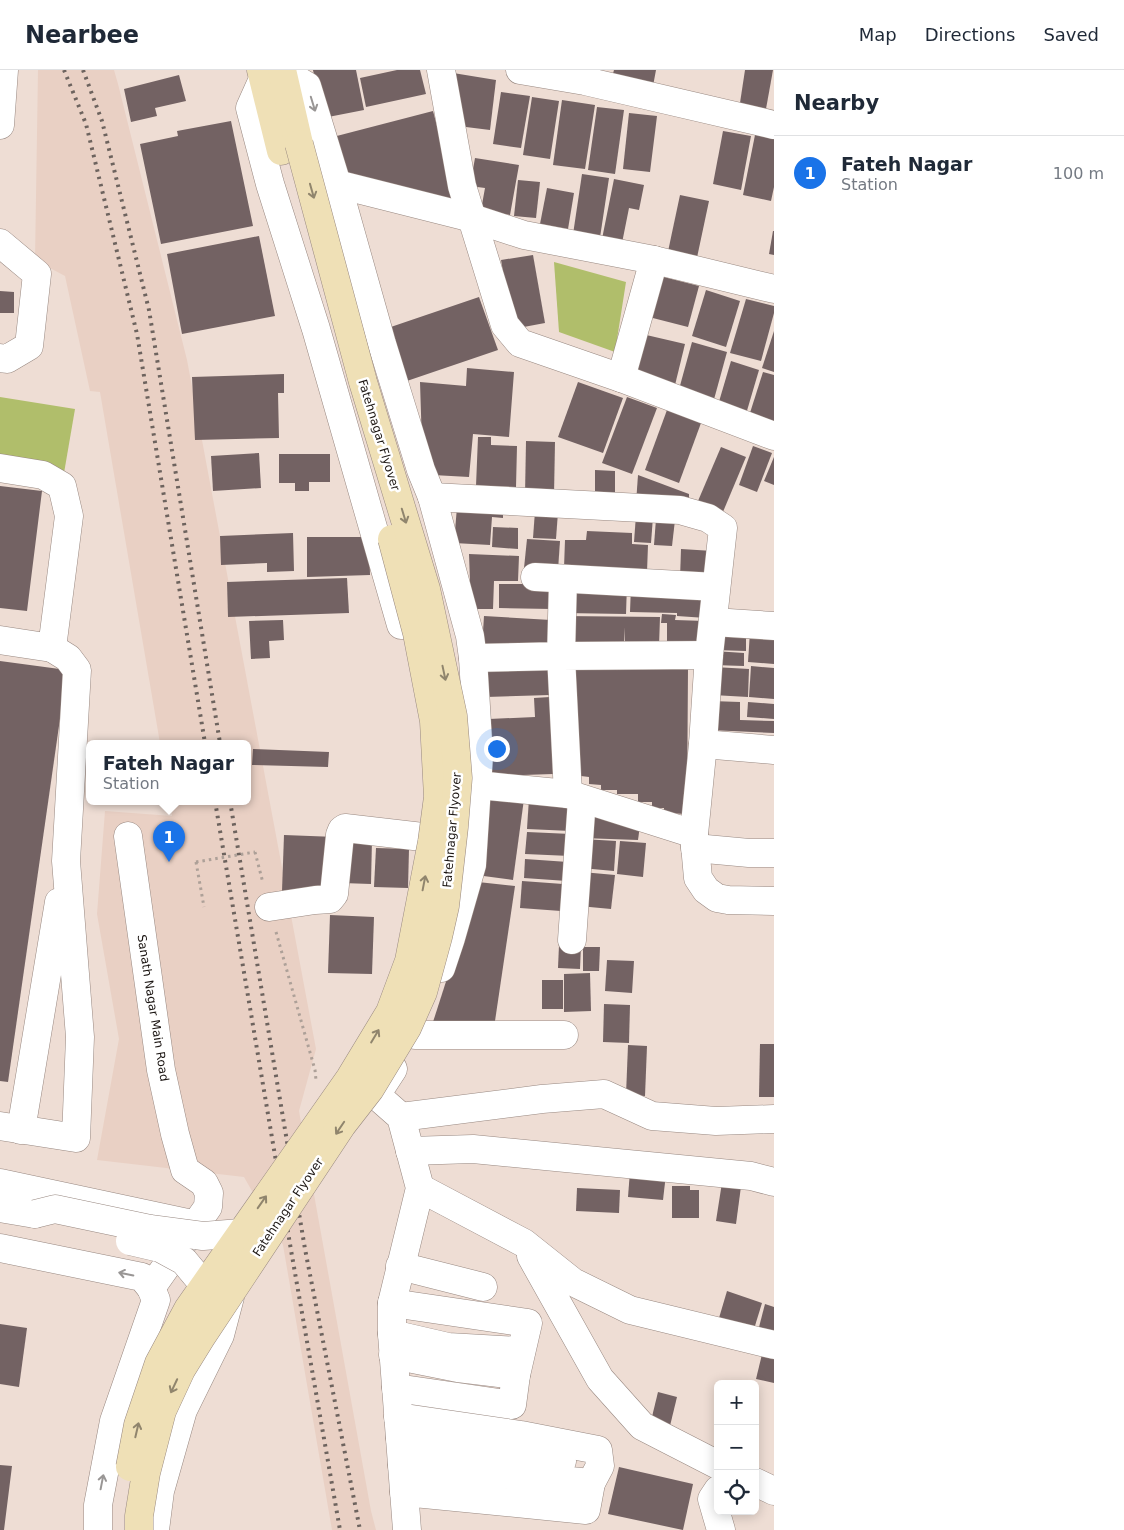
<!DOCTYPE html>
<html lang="en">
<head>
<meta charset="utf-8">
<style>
  body { margin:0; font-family:"DejaVu Sans",sans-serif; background:#f2f2f3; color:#1f2937 }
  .controls { position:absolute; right:15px; bottom:15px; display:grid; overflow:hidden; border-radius:8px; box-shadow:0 2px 12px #0003 }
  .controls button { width:45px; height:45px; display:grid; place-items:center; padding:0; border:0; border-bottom:1px solid #e0e1e3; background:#fff; color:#1f2937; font:25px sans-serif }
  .you { position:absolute; left:496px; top:678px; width:18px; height:18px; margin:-12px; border:4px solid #fff; border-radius:50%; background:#1a73e8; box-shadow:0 0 0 8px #1a73e833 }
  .badge { display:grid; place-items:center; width:32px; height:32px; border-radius:50%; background:#1a73e8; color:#fff; font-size:16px; font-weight:700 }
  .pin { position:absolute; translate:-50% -41px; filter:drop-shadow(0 1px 2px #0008) }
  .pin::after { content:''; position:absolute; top:26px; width:18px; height:15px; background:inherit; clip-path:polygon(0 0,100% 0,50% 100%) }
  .popup { position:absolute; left:86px; top:670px; width:165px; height:65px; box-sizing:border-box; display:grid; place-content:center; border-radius:8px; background:#fff; filter:drop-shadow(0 1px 4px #0005); font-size:16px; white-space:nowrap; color:#747a83 }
  .popup b { font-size:19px; color:#1f2937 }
  .popup::after { content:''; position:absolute; left:50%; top:100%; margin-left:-10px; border:10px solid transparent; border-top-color:#fff }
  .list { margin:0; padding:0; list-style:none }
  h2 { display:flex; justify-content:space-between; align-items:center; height:65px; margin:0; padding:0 20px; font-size:21px }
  h2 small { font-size:16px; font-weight:400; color:#747a83 }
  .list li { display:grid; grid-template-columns:32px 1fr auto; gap:15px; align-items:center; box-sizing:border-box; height:75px; padding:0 20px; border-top:1px solid #e0e1e3 }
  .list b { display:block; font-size:19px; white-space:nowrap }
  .list p { margin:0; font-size:16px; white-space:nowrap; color:#747a83 }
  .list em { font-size:16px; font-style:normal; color:#747a83 }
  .icon { flex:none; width:28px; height:28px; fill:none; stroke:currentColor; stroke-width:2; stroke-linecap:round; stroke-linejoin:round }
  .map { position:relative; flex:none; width:774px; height:1460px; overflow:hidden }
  header { display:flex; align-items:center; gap:30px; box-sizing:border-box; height:70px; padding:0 25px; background:#fff; border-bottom:1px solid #e0e1e3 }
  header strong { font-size:24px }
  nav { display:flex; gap:28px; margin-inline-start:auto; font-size:18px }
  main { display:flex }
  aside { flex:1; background:#fff }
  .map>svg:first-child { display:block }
  .built { fill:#e9d0c4 }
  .green { fill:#b0be6b }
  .building { fill:#736263 }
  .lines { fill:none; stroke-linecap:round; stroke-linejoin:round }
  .minor-casing { stroke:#988881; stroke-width:29 }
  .tertiary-casing { stroke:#988881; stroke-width:29 }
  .secondary-casing { stroke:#988881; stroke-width:29 }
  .path { stroke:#ada098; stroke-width:3; stroke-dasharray:2.5 4; stroke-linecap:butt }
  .minor { stroke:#fff; stroke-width:28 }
  .tertiary { stroke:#fff; stroke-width:28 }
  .secondary { stroke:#efe0b6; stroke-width:28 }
  .rail { stroke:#6d635e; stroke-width:4; stroke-dasharray:2.5 5; stroke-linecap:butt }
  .tertiary-bridge-casing { stroke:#988881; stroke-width:29; stroke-linecap:butt }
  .secondary-bridge-casing { stroke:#988881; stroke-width:29; stroke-linecap:butt }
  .path-bridge { stroke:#ada098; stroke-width:3; stroke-dasharray:2.5 4; stroke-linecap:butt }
  .tertiary-bridge { stroke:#fff; stroke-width:28 }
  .secondary-bridge { stroke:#efe0b6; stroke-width:28 }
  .oneway { stroke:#999695 }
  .oneway2 { stroke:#90856d }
  .labels { text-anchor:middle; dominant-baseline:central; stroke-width:5; stroke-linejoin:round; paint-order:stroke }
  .street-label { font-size:12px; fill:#1c1613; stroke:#fff }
</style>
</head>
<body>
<header>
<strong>Nearbee</strong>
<nav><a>Map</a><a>Directions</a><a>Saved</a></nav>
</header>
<main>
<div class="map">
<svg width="774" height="1460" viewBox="0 0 774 1460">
  <rect width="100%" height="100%" fill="#eeddd4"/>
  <polygon class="built" points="38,0 114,0 118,14 187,290 316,979 299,1041 371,1441 376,1460 332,1460 283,1175 244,1107 97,1090 119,969 97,844 105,741 172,746 170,731 248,731 248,673 160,673 100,322 90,321 65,206 35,190"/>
  <g class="green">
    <polygon points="554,192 626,212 615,282 559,262"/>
    <polygon points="0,327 75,339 64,403 0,392"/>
  </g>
  <g class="building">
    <polygon points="313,0 356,0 364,40 323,48"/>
    <polygon points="397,0 420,0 426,24 366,37 360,8"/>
    <polygon points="614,0 656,0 653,16 612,7"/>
    <polygon points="745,0 773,0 764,50 738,46"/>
    <polygon points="447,2 496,10 490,60 458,56"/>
    <polygon points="179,5 186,31 155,38 157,46 131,52 124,19"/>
    <polygon points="501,22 530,26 521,78 493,74"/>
    <polygon points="532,27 559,31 550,89 523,85"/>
    <polygon points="562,30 595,35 585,99 553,95"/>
    <polygon points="597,37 624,40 615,104 588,100"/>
    <polygon points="433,41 457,130 338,112 329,68"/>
    <polygon points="629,43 657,46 650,102 623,99"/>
    <polygon points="231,51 253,156 161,174 140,74 178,66 177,61"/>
    <polygon points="756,60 774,64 774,117 771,131 743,125"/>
    <polygon points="723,61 751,66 741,120 713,114"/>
    <polygon points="475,88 519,95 510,145 481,140 485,118 470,116"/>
    <polygon points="582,104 609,108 599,174 572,171"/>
    <polygon points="614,109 644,115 639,140 629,138 621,178 601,174"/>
    <polygon points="518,110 540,112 536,148 514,146"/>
    <polygon points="547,118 574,123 568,159 540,154"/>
    <polygon points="680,125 709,131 695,197 666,191"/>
    <polygon points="773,161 774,161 774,185 769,184"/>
    <polygon points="259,166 275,246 182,264 167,184"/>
    <polygon points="533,185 545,253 513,259 501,190"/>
    <polygon points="656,205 699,216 688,257 645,246"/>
    <polygon points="706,220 740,231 726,277 692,266"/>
    <polygon points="0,221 14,222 14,243 0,243"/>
    <polygon points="479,227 498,280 401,313 382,260"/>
    <polygon points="746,229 774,236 774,243 761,291 730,283"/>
    <polygon points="774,261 774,302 762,298"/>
    <polygon points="642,264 685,274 675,315 632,305"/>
    <polygon points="692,272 727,282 713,333 678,323"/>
    <polygon points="731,291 759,300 746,344 718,335"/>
    <polygon points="467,298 514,302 509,367 473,364 469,407 433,405 422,375 420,312 466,316"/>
    <polygon points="763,302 774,305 774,354 749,346"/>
    <polygon points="284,304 284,323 278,323 279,368 195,370 192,307"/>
    <polygon points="578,312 623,328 603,383 558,367"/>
    <polygon points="627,327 657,338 632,404 602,393"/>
    <polygon points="667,340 701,353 679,413 645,400"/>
    <polygon points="478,367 491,367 491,375 517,376 516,417 476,416"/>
    <polygon points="526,371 555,372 554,425 525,425"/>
    <polygon points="753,376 772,383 757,422 739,415"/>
    <polygon points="721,377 746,387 720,449 695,438"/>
    <polygon points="259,383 261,418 213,421 211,386"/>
    <polygon points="279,384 330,384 330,412 309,412 309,421 295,421 295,413 279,413"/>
    <polygon points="774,387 774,415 764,411"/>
    <polygon points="595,400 615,401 615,424 595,423"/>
    <polygon points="638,405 689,424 689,440 636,433"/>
    <polygon points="0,416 42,421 27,541 0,538"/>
    <polygon points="457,437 503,440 503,448 492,447 490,475 454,473"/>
    <polygon points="535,441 558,442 556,469 533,468"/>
    <polygon points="636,445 653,447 651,473 634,472"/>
    <polygon points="656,449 675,450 672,476 654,475"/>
    <polygon points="493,457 518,458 518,479 492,477"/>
    <polygon points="587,461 632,463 632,474 648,475 647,502 564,498 565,470 586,470"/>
    <polygon points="293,463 294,501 267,502 267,493 221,495 220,466"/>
    <polygon points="307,467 369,467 370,505 307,507"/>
    <polygon points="527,469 560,471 558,500 524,498"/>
    <polygon points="681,479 713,481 712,510 680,509"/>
    <polygon points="469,484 519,486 518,511 494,511 493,539 471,539"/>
    <polygon points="347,508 349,543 228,547 227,512"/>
    <polygon points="553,511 552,539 499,538 499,514 527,514"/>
    <polygon points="564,513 627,514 626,544 564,543"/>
    <polygon points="631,516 708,518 706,548 677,546 677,543 630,542"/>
    <polygon points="662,544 676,545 675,550 705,551 704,574 667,572 667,553 661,553"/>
    <polygon points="484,546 551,550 550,581 482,577"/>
    <polygon points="563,546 660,547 659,576 625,575 625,557 624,576 562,574"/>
    <polygon points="283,550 284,570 269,571 270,588 251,589 249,551"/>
    <polygon points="750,562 774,564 774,594 748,592"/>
    <polygon points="716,566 746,568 746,581 715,580"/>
    <polygon points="714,581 744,583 744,596 713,595"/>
    <polygon points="0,591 67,600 8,1012 0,1011"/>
    <polygon points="549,595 550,625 486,627 485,598"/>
    <polygon points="568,596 688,598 687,744 664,743 664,738 652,738 652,732 638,732 638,724 617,724 617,720 601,720 601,715 589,714 589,707 573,705"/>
    <polygon points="751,596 774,598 774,629 749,627"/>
    <polygon points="714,597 749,599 748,627 713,625"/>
    <polygon points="550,627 553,704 491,706 489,649 535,647 534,628"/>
    <polygon points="711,631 740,632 740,650 774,651 774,663 709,660"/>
    <polygon points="748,632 774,634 774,649 747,647"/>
    <polygon points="253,679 329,682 328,697 252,695"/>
    <polygon points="487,724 524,729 513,810 476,805"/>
    <polygon points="529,728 572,731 571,761 527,759"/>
    <polygon points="587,734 641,748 638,770 582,768"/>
    <polygon points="527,762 571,764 570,786 525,784"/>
    <polygon points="284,765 336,767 329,823 282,821"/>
    <polygon points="342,765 372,769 371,814 342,813"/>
    <polygon points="583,769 616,771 614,801 581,798"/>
    <polygon points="620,771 646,773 643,807 617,804"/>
    <polygon points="376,778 409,779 408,818 374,817"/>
    <polygon points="525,789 568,792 567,811 524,808"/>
    <polygon points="582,802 615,805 611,839 579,836"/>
    <polygon points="522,811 563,814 561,841 520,838"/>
    <polygon points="478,812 515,816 495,951 433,952"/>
    <polygon points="330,845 374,847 372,904 328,903"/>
    <polygon points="559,875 581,875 580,899 558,898"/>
    <polygon points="583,877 600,877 599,901 583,901"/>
    <polygon points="607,890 634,891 632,923 605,921"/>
    <polygon points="590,903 591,941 564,942 564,904"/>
    <rect x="542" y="910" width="21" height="29"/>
    <polygon points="604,934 630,935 629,973 603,972"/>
    <polygon points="760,974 774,974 774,1027 759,1027"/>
    <polygon points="628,975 647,976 645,1026 626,1025"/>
    <polygon points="630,1101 666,1104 663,1130 628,1127"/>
    <polygon points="723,1106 742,1109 736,1154 716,1151"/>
    <polygon points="672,1116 690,1116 690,1120 699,1120 699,1148 672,1148"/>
    <polygon points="577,1118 620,1120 619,1143 576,1141"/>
    <polygon points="727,1221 762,1233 754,1259 719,1248"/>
    <polygon points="765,1234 774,1237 774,1266 758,1261"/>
    <polygon points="0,1254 27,1258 19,1317 0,1314"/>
    <polygon points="764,1276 774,1278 774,1313 756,1309"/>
    <polygon points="658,1322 677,1327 669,1360 650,1355"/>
    <polygon points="0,1395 12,1396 4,1460 0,1460"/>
    <polygon points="619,1397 693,1414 683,1460 608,1444"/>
  </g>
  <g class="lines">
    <g class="minor-casing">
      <g id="minor">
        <polyline points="441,0 462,116 505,255 520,273 621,308 774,366"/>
        <polyline points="520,0 585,11 774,55"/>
        <polyline points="282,1 307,16 337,114 382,274 421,400 432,427 470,566 473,588 479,686 472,795 451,868 441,898"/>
        <polyline points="263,9 250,38 270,114 316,259 401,555"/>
        <polyline points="0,55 4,0"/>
        <polyline points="337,114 472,148 524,165 654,190 774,219"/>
        <polyline points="0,173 37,204 29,276 7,289 0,288"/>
        <polyline points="621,308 654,190"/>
        <polyline points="0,398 43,405 62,416 69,446 52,578 68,588 77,600 66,791 80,967 76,1068 0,1056"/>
        <polyline points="432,427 680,440 708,448 723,458 709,585"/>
        <polyline points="535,507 716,517"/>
        <polyline points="713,552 774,556"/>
        <polyline points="0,570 52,578"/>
        <polyline points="473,588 561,586 563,510"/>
        <polyline points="703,674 774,680"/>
        <polyline points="478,715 568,724 694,764"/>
        <polyline points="568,724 561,586 709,585 703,674 694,764 698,808 706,820 717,828 728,830 774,831"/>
        <polyline points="128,766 161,1000 175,1064 185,1100 204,1113 209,1123 208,1137 151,1218"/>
        <polyline points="695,778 749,783 774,783"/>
        <polyline points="269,837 315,830 330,829 334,824 340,765 342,760 345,758 457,771"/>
        <polyline points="572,870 582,729"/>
        <polyline points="415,965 564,965"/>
        <polyline points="393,999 376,1025 401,1047 420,1118 392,1233 392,1264 407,1460"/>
        <polyline points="401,1047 542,1029 604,1024 652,1046 716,1051 774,1049"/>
        <polyline points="21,1060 59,832"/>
        <polyline points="410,1081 473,1079 751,1106 774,1112"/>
        <polyline points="420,1118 524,1173 573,1212 630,1240 774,1275"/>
        <polyline points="531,1186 600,1309 642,1356 718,1395"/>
        <polyline points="400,1196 483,1217"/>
        <polyline points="392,1233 528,1253 516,1305 512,1335 396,1318"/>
        <polyline points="392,1264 448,1277 521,1281"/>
        <polyline points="393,1285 458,1298 516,1305"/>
        <polyline points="398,1347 521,1365 598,1380 600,1396 591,1413 586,1440 404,1422"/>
        <polyline points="400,1368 562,1391"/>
        <polyline points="402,1395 591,1413"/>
        <polyline points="755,1412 774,1421"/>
        <polyline points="718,1420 712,1429 721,1460"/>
      </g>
    </g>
    <g class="tertiary-casing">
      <g id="tertiary">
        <polyline points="0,1113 192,1154"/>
        <polyline points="0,1138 35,1144"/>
        <polyline points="0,1178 142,1207 151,1218 156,1230 114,1351 98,1435 98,1460"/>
        <polyline points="155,1460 160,1421 183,1340 220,1265 230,1227"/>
      </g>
    </g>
    <g class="secondary-casing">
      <g id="secondary">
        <polyline points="261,0 281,81"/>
        <polyline points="282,0 299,74"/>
      </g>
    </g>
    <g class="path">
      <polyline points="255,782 263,813"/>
      <polyline points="196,792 204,837"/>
      <polyline points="276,862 315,1000 316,1010"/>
    </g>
    <use href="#minor" class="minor"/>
    <use href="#tertiary" class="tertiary"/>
    <use href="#secondary" class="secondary"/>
    <g class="rail">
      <polyline points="64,0 86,54 137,264 205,673"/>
      <polyline points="83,0 102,51 149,240 220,673"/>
      <polyline points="215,731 291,1180 340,1460"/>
      <polyline points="230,731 305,1179 360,1460"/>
    </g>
    <g class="tertiary-bridge-casing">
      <g id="tertiary-bridge">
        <polyline points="35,1144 55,1139 150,1159 203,1166 241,1163"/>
        <polyline points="130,1171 160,1178 184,1191 204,1215"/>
      </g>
    </g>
    <g class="secondary-bridge-casing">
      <g id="secondary-bridge">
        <polyline points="130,1397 138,1355 159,1293 188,1239 350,1008 390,942 409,891 432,772 438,727 434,651 417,563 392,469"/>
        <polyline points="139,1460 139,1446 146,1403 162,1341 181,1300 202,1266 342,1055 370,1019 407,958 423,922 438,867 445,836 454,757 458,708 453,646 426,519 363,312 299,74"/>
      </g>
    </g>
    <polyline class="path-bridge" points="196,792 255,782"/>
    <use href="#tertiary-bridge" class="tertiary-bridge"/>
    <use href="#secondary-bridge" class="secondary-bridge"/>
  </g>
  <defs><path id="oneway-shaft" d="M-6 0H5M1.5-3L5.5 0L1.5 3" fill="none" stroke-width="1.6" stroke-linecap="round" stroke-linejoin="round" transform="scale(1.25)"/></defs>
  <g class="oneway">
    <use href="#oneway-shaft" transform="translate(313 34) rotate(73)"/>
    <use href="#oneway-shaft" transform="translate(126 1204) rotate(-168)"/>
    <use href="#oneway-shaft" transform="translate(102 1412) rotate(-79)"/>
  </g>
  <g class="oneway2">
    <use href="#oneway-shaft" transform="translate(312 121) rotate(74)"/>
    <use href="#oneway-shaft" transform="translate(404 446) rotate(73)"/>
    <use href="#oneway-shaft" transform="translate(444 603) rotate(78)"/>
    <use href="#oneway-shaft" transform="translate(424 813) rotate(-79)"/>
    <use href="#oneway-shaft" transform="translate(375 966) rotate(-59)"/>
    <use href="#oneway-shaft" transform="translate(340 1058) rotate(124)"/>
    <use href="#oneway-shaft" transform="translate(262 1132) rotate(-55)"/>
    <use href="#oneway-shaft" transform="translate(174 1316) rotate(115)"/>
    <use href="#oneway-shaft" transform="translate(137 1360) rotate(-77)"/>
  </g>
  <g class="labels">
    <g class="street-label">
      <text transform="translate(379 365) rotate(73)">Fatehnagar Flyover</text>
      <text transform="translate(452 760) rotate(-85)">Fatehnagar Flyover</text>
      <text transform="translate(153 938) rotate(81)">Sanath Nagar Main Road</text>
      <text transform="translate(288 1137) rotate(-56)">Fatehnagar Flyover</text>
    </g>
  </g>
</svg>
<div class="controls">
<button>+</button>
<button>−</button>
<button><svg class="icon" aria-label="locate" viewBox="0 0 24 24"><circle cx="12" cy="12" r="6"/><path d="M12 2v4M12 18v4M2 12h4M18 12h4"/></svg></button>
</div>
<div class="you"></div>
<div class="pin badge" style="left:169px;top:792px">1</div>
<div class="popup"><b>Fateh Nagar</b>Station</div>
</div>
<aside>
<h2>Nearby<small></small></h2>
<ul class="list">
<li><span class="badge">1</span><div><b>Fateh Nagar</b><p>Station</p></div><em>100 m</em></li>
</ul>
</aside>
</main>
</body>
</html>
